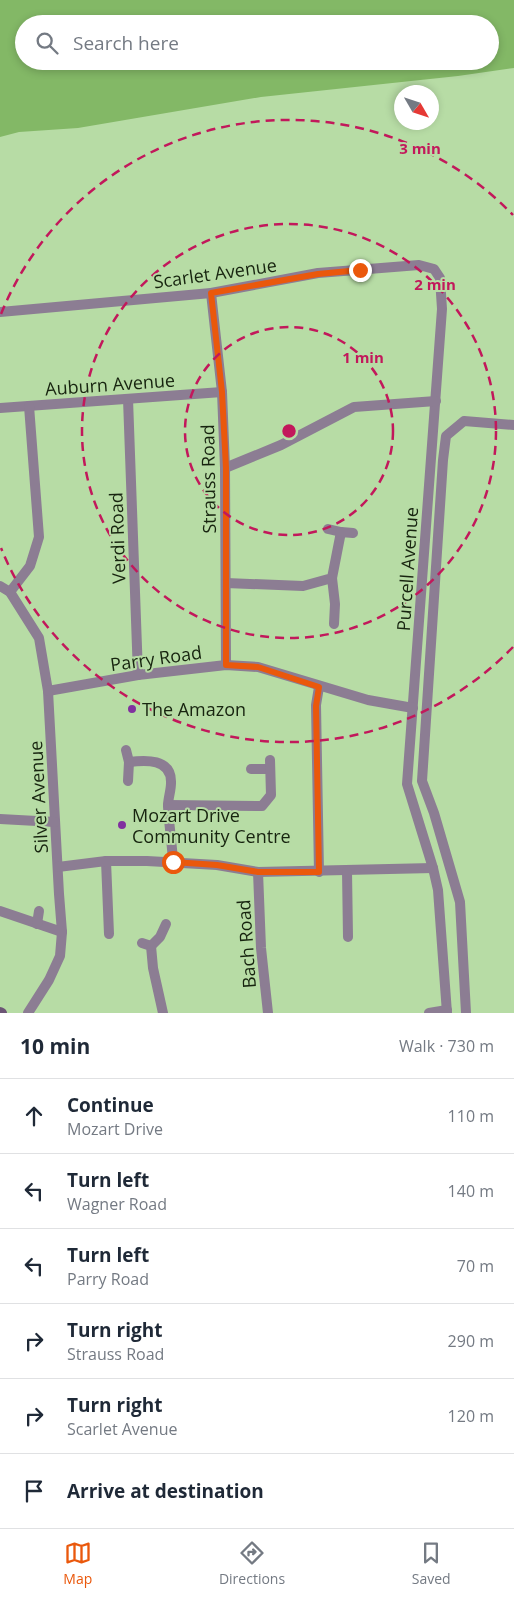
<!DOCTYPE html>
<html lang="en">
<head>
<meta charset="utf-8">
<style>
  body { margin:0; font-family:"Open Sans",sans-serif; background:#f2f2f3; color:#1f2937 }
  .compass { position:absolute; left:394px; top:85px; width:45px; height:45px; border-radius:50%; background:#fff; box-shadow:0 2px 8px #0003; rotate:129deg }
  .stop { position:absolute; width:15px; height:15px; margin:-11px; border:4px solid #ea580c; border-radius:50%; background:#fff }
  .stop.end { background:#ea580c; border-color:#fff; box-shadow:0 1px 5px #0008 }
  .list { margin:0; padding:0; list-style:none }
  h2 { display:flex; justify-content:space-between; align-items:center; height:65px; margin:0; padding:0 20px; font-size:21px }
  h2 small { font-size:16px; font-weight:400; color:#747a83 }
  .list li { display:grid; grid-template-columns:32px 1fr auto; gap:15px; align-items:center; box-sizing:border-box; height:75px; padding:0 20px; border-top:1px solid #e0e1e3 }
  .list b { display:block; font-size:19px; white-space:nowrap }
  .list p { margin:0; font-size:16px; white-space:nowrap; color:#747a83 }
  .list em { font-size:16px; font-style:normal; color:#747a83 }
  .icon { flex:none; width:28px; height:28px; fill:none; stroke:currentColor; stroke-width:2; stroke-linecap:round; stroke-linejoin:round }
  .map { position:relative; flex:none; width:514px; height:1013px; overflow:hidden }
  .search { position:absolute; background:#fff; box-shadow:0 2px 8px #0003; left:15px; right:15px; top:15px; height:55px; display:flex; align-items:center; gap:12px; box-sizing:border-box; padding:0 18px; border-radius:28px; color:#747a83; font-size:19px }
  .sheet { height:515px; background:#fff }
  nav { display:flex; justify-content:space-around; align-items:center; box-sizing:border-box; height:70px; border-top:1px solid #e0e1e3; background:#fff; font-size:14px; color:#747a83 }
  nav a { display:grid; justify-items:center; gap:2px }
  nav .on { color:#ea580c }
  .map>svg:first-child { display:block }
  .water { fill:#83b866; fill-rule:evenodd }
  .lines { fill:none; stroke-linecap:round; stroke-linejoin:round }
  .street { stroke:#8c7d93; stroke-width:10 }
  .secondary { stroke:#6c5575; stroke-width:10 }
  .route { stroke:#ea580c; stroke-width:6 }
  .ring { fill:none; stroke:#c2185b; stroke-width:2.5; stroke-dasharray:9 6 }
  .poi-dot { fill:#81309f; stroke:#b7dca5; stroke-width:2 }
  .labels { text-anchor:middle; dominant-baseline:central; stroke-width:4; stroke-linejoin:round; paint-order:stroke }
  .street-label { font-size:18px; fill:#17240f; stroke:#b7dca5 }
  .poi-label { font-size:18px; fill:#17240f; stroke:#b7dca5; text-anchor:start }
  .centre { fill:#c2185b; stroke:#b7dca5; stroke-width:2.5 }
  .ring-label { font-size:15px; text-anchor:middle; font-weight:bold; fill:#c2185b; stroke:#b7dca5; stroke-width:4; stroke-linejoin:round; paint-order:stroke }
</style>
</head>
<body>
<div class="map">
<svg width="514" height="1013" viewBox="0 0 514 1013">
  <rect width="100%" height="100%" fill="#b7dca5"/>
  <path class="water" d="M0,0H514V68L458,76L261,97L78,128L19,132L0,137ZM24,24H490V61H24Z"/>
  <g class="lines">
    <g class="street">
      <polyline points="211,293 222,392 225,468 226,665"/>
      <polyline points="0,312 211,293 318,273 419,265 434,269 440,278 442,309 407,784 433,868 438,890 447,1013"/>
      <polyline points="128,399 138,675"/>
      <polyline points="0,408 222,392"/>
      <polyline points="225,468 281,445 354,407 436,401"/>
      <polyline points="328,529 341,532"/>
      <polyline points="332,578 335,604 334,624"/>
      <polyline points="226,583 303,586 332,578 341,532 353,533"/>
      <polyline points="0,586 10,592 39,638 48,691 59,894 62,932 60,956 49,980 28,1013"/>
      <polyline points="10,592 30,566 39,537 29,406"/>
      <polyline points="319,687 316,705 319,872"/>
      <polyline points="48,691 138,675 226,665 258,667 368,700 413,708"/>
      <polyline points="126,750 129,762 128,781"/>
      <path d="M129,762C145,760 172,758 171,783C171,791 168,798 168,806C169,825 172,843 173,862"/>
      <polyline points="251,769 269,769"/>
      <polyline points="168,805 262,806 271,795 270,760"/>
      <polyline points="0,819 55,822"/>
      <polyline points="106,861 109,934"/>
      <polyline points="58,867 106,861 147,861 217,865 258,872 433,868"/>
      <polyline points="347,871 348,937"/>
      <polyline points="258,872 261,948 268,1013"/>
      <polyline points="0,911 62,932"/>
      <polyline points="37,924 39,911"/>
      <polyline points="142,943 151,946 153,968 163,1013"/>
      <polyline points="151,946 160,937 166,924"/>
      <polyline points="429,1013 447,1010"/>
      <polyline points="466,1013 460,902 434,813 422,781 443,460 446,436 464,421 514,425"/>
    </g>
    <polyline class="secondary" points="0,1012 2,1013"/>
  </g>
  <g class="lines">
    <polyline class="route" points="173,862 217,865 258,872 319,872 316,706 319,687 258,667 226,665 226,468 222,392 211,293 318,274 360,270"/>
  </g>
  <g class="ring">
    <circle cx="289" cy="431" r="104"/>
    <circle cx="289" cy="431" r="207"/>
    <path d="M513 647A311 311 0 0 1 1 548M1 314A311 311 0 0 1 513 215"/>
  </g>
  <g class="poi-dot">
    <circle cx="132" cy="709" r="5"/>
    <circle cx="122" cy="825" r="5"/>
  </g>
  <g class="labels">
    <g class="street-label">
      <text transform="translate(215 273) rotate(-8)">Scarlet Avenue</text>
      <text transform="translate(110 384) rotate(-4)">Auburn Avenue</text>
      <text transform="translate(208 479) rotate(-91)">Strauss Road</text>
      <text transform="translate(117 538) rotate(-92)">Verdi Road</text>
      <text transform="translate(407 569) rotate(-86)">Purcell Avenue</text>
      <text transform="translate(156 658) rotate(-8)">Parry Road</text>
      <text transform="translate(38 797) rotate(-93)">Silver Avenue</text>
      <text transform="translate(246 944) rotate(-94)">Bach Road</text>
    </g>
    <g class="poi-label">
      <text x="142" y="709">The Amazon</text>
      <text x="132" y="815">Mozart Drive<tspan x="132" dy="21">Community Centre</tspan></text>
    </g>
  </g>
  <circle cx="289" cy="431" r="8" class="centre"/>
  <g class="ring-label">
    <text x="420" y="154">3 min</text>
    <text x="435" y="290">2 min</text>
    <text x="363" y="363">1 min</text>
  </g>
</svg>
<svg class="compass" viewBox="-18 -18 36 36"><path d="M0-13l5 13h-10z" fill="#e53935"/><path d="M0 13l5-13h-10z" fill="#747a83"/></svg>
<div class="stop" style="left:173px;top:862px"></div>
<div class="stop end" style="left:360px;top:270px"></div>
<div class="search"><svg class="icon" aria-label="search" viewBox="0 0 24 24"><circle cx="10" cy="10" r="6"/><path d="M15 15l6 6"/></svg>Search here</div>
</div>
<section class="sheet">
<h2>10 min<small>Walk · 730 m</small></h2>
<ul class="list">
<li><svg class="icon" aria-label="ahead" viewBox="0 0 24 24"><path d="M12 20V5M6 11l6-6 6 6"/></svg><div><b>Continue</b><p>Mozart Drive</p></div><em>110 m</em></li>
<li><svg class="icon" aria-label="left" viewBox="0 0 24 24"><path d="M17 20v-9H6M10 6l-5 5 5 5"/></svg><div><b>Turn left</b><p>Wagner Road</p></div><em>140 m</em></li>
<li><svg class="icon" aria-label="left" viewBox="0 0 24 24"><path d="M17 20v-9H6M10 6l-5 5 5 5"/></svg><div><b>Turn left</b><p>Parry Road</p></div><em>70 m</em></li>
<li><svg class="icon" aria-label="right" viewBox="0 0 24 24"><path d="M7 20v-9h11M14 6l5 5-5 5"/></svg><div><b>Turn right</b><p>Strauss Road</p></div><em>290 m</em></li>
<li><svg class="icon" aria-label="right" viewBox="0 0 24 24"><path d="M7 20v-9h11M14 6l5 5-5 5"/></svg><div><b>Turn right</b><p>Scarlet Avenue</p></div><em>120 m</em></li>
<li><svg class="icon" aria-label="arrive" viewBox="0 0 24 24"><path d="M6 21V4h12l-3 4 3 4H6"/></svg><div><b>Arrive at destination</b></div></li>
</ul>
</section>
<nav>
<a class="on"><svg class="icon" aria-label="map" viewBox="0 0 24 24"><path d="M3 6l6-2 6 2 6-2v14l-6 2-6-2-6 2zM9 4v14M15 6v14"/></svg>Map</a>
<a><svg class="icon" aria-label="directions" viewBox="0 0 24 24"><path d="M12 3l9 9-9 9-9-9zM9 14v-3h6M13 9l2 2-2 2"/></svg>Directions</a>
<a><svg class="icon" aria-label="saved" viewBox="0 0 24 24"><path d="M7 4h10v16l-5-4-5 4z"/></svg>Saved</a>
</nav>
</body>
</html>
